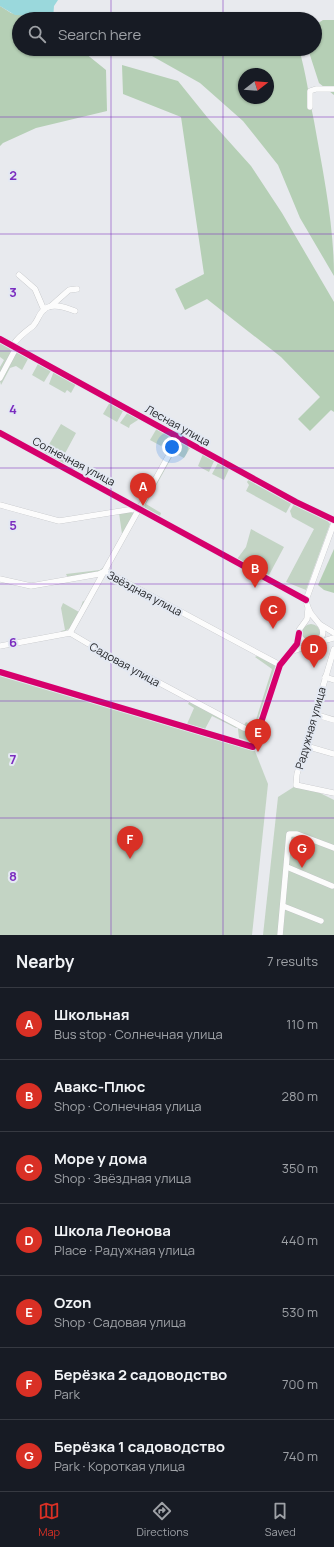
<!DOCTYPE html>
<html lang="en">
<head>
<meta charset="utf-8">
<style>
  body { margin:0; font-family:Manrope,sans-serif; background:#20242c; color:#f1f3f6 }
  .compass { position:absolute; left:238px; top:68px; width:36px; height:36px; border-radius:50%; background:#171b24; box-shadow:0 1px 3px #0004; rotate:73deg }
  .you { position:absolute; left:172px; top:447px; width:14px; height:14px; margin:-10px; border:3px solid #fff; border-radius:50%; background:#1a73e8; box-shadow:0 0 0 6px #1a73e833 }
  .badge { display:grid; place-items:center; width:26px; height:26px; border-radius:50%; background:#d93025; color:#fff; font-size:13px; font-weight:700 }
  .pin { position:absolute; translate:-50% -33px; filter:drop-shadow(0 1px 2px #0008) }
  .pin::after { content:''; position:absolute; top:21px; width:14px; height:12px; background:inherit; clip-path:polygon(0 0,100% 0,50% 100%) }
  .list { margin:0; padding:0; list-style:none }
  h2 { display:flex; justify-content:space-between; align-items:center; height:52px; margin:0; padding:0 16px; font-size:17px }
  h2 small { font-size:13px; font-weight:400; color:#9ea1a6 }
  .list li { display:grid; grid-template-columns:26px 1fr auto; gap:12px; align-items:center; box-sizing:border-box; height:72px; padding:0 16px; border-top:1px solid #363941 }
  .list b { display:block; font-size:15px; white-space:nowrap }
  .list p { margin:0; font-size:13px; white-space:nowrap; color:#9ea1a6 }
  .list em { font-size:13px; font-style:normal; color:#9ea1a6 }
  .icon { flex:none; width:22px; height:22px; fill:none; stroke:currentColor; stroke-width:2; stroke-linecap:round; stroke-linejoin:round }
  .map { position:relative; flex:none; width:334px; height:935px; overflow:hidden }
  .search { position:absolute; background:#171b24; box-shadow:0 1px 3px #0004; left:12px; right:12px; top:12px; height:44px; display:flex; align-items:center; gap:10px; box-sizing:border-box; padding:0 14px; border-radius:22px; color:#9ea1a6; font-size:15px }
  .sheet { height:556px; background:#171b24 }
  nav { display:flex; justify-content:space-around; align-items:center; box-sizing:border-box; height:56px; border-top:1px solid #363941; background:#171b24; font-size:11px; color:#9ea1a6 }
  nav a { display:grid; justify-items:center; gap:2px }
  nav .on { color:#d93025 }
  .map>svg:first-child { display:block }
  .green { fill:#c3d4c4 }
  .forest { fill:#b5cfb5; fill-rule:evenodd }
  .water { fill:#9ad8dc }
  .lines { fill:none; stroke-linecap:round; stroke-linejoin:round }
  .minor-casing { stroke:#bbbdc0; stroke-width:6 }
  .minor { stroke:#fcfcfc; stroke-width:5.5 }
  .cycleway-casing { stroke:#e4e9f2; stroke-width:8 }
  .cycleway { stroke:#d6006c; stroke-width:6 }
  .grid { fill:none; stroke:#7b2cbf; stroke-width:1; stroke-opacity:0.55 }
  .labels { text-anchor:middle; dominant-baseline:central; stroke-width:4; stroke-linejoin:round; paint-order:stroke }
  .street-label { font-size:11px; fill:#232528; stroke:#e4e9f2 }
  .grid-label { font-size:13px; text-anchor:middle; font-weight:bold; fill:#7b2cbf; stroke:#e4e9f2; stroke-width:4; stroke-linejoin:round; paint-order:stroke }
</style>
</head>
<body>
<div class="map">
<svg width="334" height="935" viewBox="0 0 334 935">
  <rect width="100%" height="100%" fill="#e8eaee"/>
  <g class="green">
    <polygon points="0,341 10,347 11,352 0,374 0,367 4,360 0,357"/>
    <polygon points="17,353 23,353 29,357 22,370 16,366 10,368 1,385 0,381 13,357"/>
    <polygon points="39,362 52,369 44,382 32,375"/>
    <polygon points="54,371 76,384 71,393 67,390 65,393 49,384"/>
    <polygon points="110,402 124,409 117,422 103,414"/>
    <polygon points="128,412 141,418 130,425 129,428 120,423"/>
    <polygon points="61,424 76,433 62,459 68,464 65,463 64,464 44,453"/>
    <polygon points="157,428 169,436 161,446 150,440"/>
    <polygon points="180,440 190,448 184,458 174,453 146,504 161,513 160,516 145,508 144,504"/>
    <polygon points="203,454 215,459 209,472 198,466"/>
    <polygon points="219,461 230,467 224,480 212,474"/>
    <polygon points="249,479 292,502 286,513 246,491 249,485 247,482"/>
    <polygon points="294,504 325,518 330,524 306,590 286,582 314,529 292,517 290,511"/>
    <polygon points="128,511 135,514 105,568 100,572 68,578 66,574 100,570 106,565 122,534 119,513"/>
    <polygon points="251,529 284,547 269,575 237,559 246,547"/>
    <polygon points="83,601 85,602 70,628 62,633 61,631 65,630 61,608 63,603 79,612"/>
    <circle cx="311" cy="633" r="9"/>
    <polygon points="257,656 277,666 251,742 252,738 250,737 249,741 239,738 238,729 243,727 246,722 254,726 272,669 255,657"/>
    <polygon points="0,670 253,746 268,784 252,935 0,935"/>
    <polygon points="190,701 237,727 236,728 212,716 205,729 187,724 194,708 188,704"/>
    <polygon points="300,783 334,800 334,935 263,935 278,797"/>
  </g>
  <g class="forest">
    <polygon points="0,6 11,13 24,16 29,19 19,19 19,49 80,49 106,70 107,111 36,128 3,143 0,146"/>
    <polygon points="323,20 334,20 334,95 319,83 308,49 315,49 315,25"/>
    <path d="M151,49H299C306,73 309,97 314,121C323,172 334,224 334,276L300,218L278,165L243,121L200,83L152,56ZM244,74H268V98H244Z"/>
    <polygon points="122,65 178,81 207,117 251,166 282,213 334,302 334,412 331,410 310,431 298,419 320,397 281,357 207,299 185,310 175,289 204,274 181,117 123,94"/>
    <polygon points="334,549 334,593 324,590 318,585"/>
  </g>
  <polygon class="water" points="0,0 58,0 54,6 53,19 45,16 15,15 0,6"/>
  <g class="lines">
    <g class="minor-casing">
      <g id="minor">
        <polyline points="310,107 310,91 316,89 334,89"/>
        <polyline points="19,275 35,289 44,310"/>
        <polyline points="51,306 69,290 77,289"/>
        <polyline points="0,339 296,502 334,520"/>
        <path d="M13,345C18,337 25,332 33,326C37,322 38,317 41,313C48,301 65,307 75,311"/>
        <polyline points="0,378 16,348"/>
        <polyline points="0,433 306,600"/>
        <polyline points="0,505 59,521 140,508"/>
        <polyline points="0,579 31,586 99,574 105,571 280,665"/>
        <polyline points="306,600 334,523"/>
        <path d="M306,600C307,605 309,611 312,615C319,624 329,631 318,642"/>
        <path d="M308,609L307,619L299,630C298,651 322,641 334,638"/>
        <polyline points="321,625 334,633"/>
        <polyline points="70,633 179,437"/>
        <polyline points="0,646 70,633 109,656 244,728"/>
        <polyline points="334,649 297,774 296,785 334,793"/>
        <polyline points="293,651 311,645"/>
        <polyline points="0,672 253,747 280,665 297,644 299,633"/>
        <polyline points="325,677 334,680"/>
        <polyline points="314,714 334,720"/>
        <polyline points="306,746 334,754"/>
        <polyline points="287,867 332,886"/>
        <polyline points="283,906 321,921"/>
        <polyline points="280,935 289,834 297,834 334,848"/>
      </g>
    </g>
    <use href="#minor" class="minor"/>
    <g class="cycleway-casing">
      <g id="cycleway">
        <polyline points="0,339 296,502 334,520"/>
        <polyline points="0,433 306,600"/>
        <polyline points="0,672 253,747 280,665 297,644 299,633"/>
      </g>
    </g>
    <use href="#cycleway" class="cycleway"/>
  </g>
  <path class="grid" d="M111,0V19M223,0V19M111,49V935M223,49V935M0,117H334M0,234H334M0,351H334M0,468H334M0,584H334M0,701H334M0,818H334"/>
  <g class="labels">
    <g class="street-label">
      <text transform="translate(178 425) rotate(29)">Лесная улица</text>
      <text transform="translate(74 461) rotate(28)">Солнечная улица</text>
      <text transform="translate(145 593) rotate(28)">Звёздная улица</text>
      <text transform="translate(125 664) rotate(29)">Садовая улица</text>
      <text transform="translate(310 728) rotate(-74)">Радужная улица</text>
    </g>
  </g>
  <g class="grid-label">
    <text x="13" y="180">2</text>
    <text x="13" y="297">3</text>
    <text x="13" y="414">4</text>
    <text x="13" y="530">5</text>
    <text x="13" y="647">6</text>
    <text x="13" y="764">7</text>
    <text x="13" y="881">8</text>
  </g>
</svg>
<svg class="compass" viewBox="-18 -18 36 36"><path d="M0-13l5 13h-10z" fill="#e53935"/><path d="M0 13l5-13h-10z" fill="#9ea1a6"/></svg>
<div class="you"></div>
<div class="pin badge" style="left:143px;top:506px">A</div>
<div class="pin badge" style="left:255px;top:588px">B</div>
<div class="pin badge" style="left:273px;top:629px">C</div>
<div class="pin badge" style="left:314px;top:668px">D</div>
<div class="pin badge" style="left:258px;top:752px">E</div>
<div class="pin badge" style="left:130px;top:859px">F</div>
<div class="pin badge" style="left:302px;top:868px">G</div>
<div class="search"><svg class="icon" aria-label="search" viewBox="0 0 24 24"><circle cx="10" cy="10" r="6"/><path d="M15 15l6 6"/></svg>Search here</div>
</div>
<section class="sheet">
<h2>Nearby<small>7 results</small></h2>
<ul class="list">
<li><span class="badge">A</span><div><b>Школьная</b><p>Bus stop · Солнечная улица</p></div><em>110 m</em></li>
<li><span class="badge">B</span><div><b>Авакс-Плюс</b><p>Shop · Солнечная улица</p></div><em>280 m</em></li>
<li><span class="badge">C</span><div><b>Море у дома</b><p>Shop · Звёздная улица</p></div><em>350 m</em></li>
<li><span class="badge">D</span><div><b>Школа Леонова</b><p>Place · Радужная улица</p></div><em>440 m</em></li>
<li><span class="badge">E</span><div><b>Ozon</b><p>Shop · Садовая улица</p></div><em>530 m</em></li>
<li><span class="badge">F</span><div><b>Берёзка 2 садоводство</b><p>Park</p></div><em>700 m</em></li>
<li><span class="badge">G</span><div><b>Берёзка 1 садоводство</b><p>Park · Короткая улица</p></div><em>740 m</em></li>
</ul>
</section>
<nav>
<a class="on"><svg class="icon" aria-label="map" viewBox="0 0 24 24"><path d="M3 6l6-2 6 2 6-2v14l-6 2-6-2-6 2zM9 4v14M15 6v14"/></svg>Map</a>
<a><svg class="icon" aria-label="directions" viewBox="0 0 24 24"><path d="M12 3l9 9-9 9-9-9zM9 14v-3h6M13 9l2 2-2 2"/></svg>Directions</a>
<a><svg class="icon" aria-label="saved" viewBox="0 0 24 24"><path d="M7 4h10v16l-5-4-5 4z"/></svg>Saved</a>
</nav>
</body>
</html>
